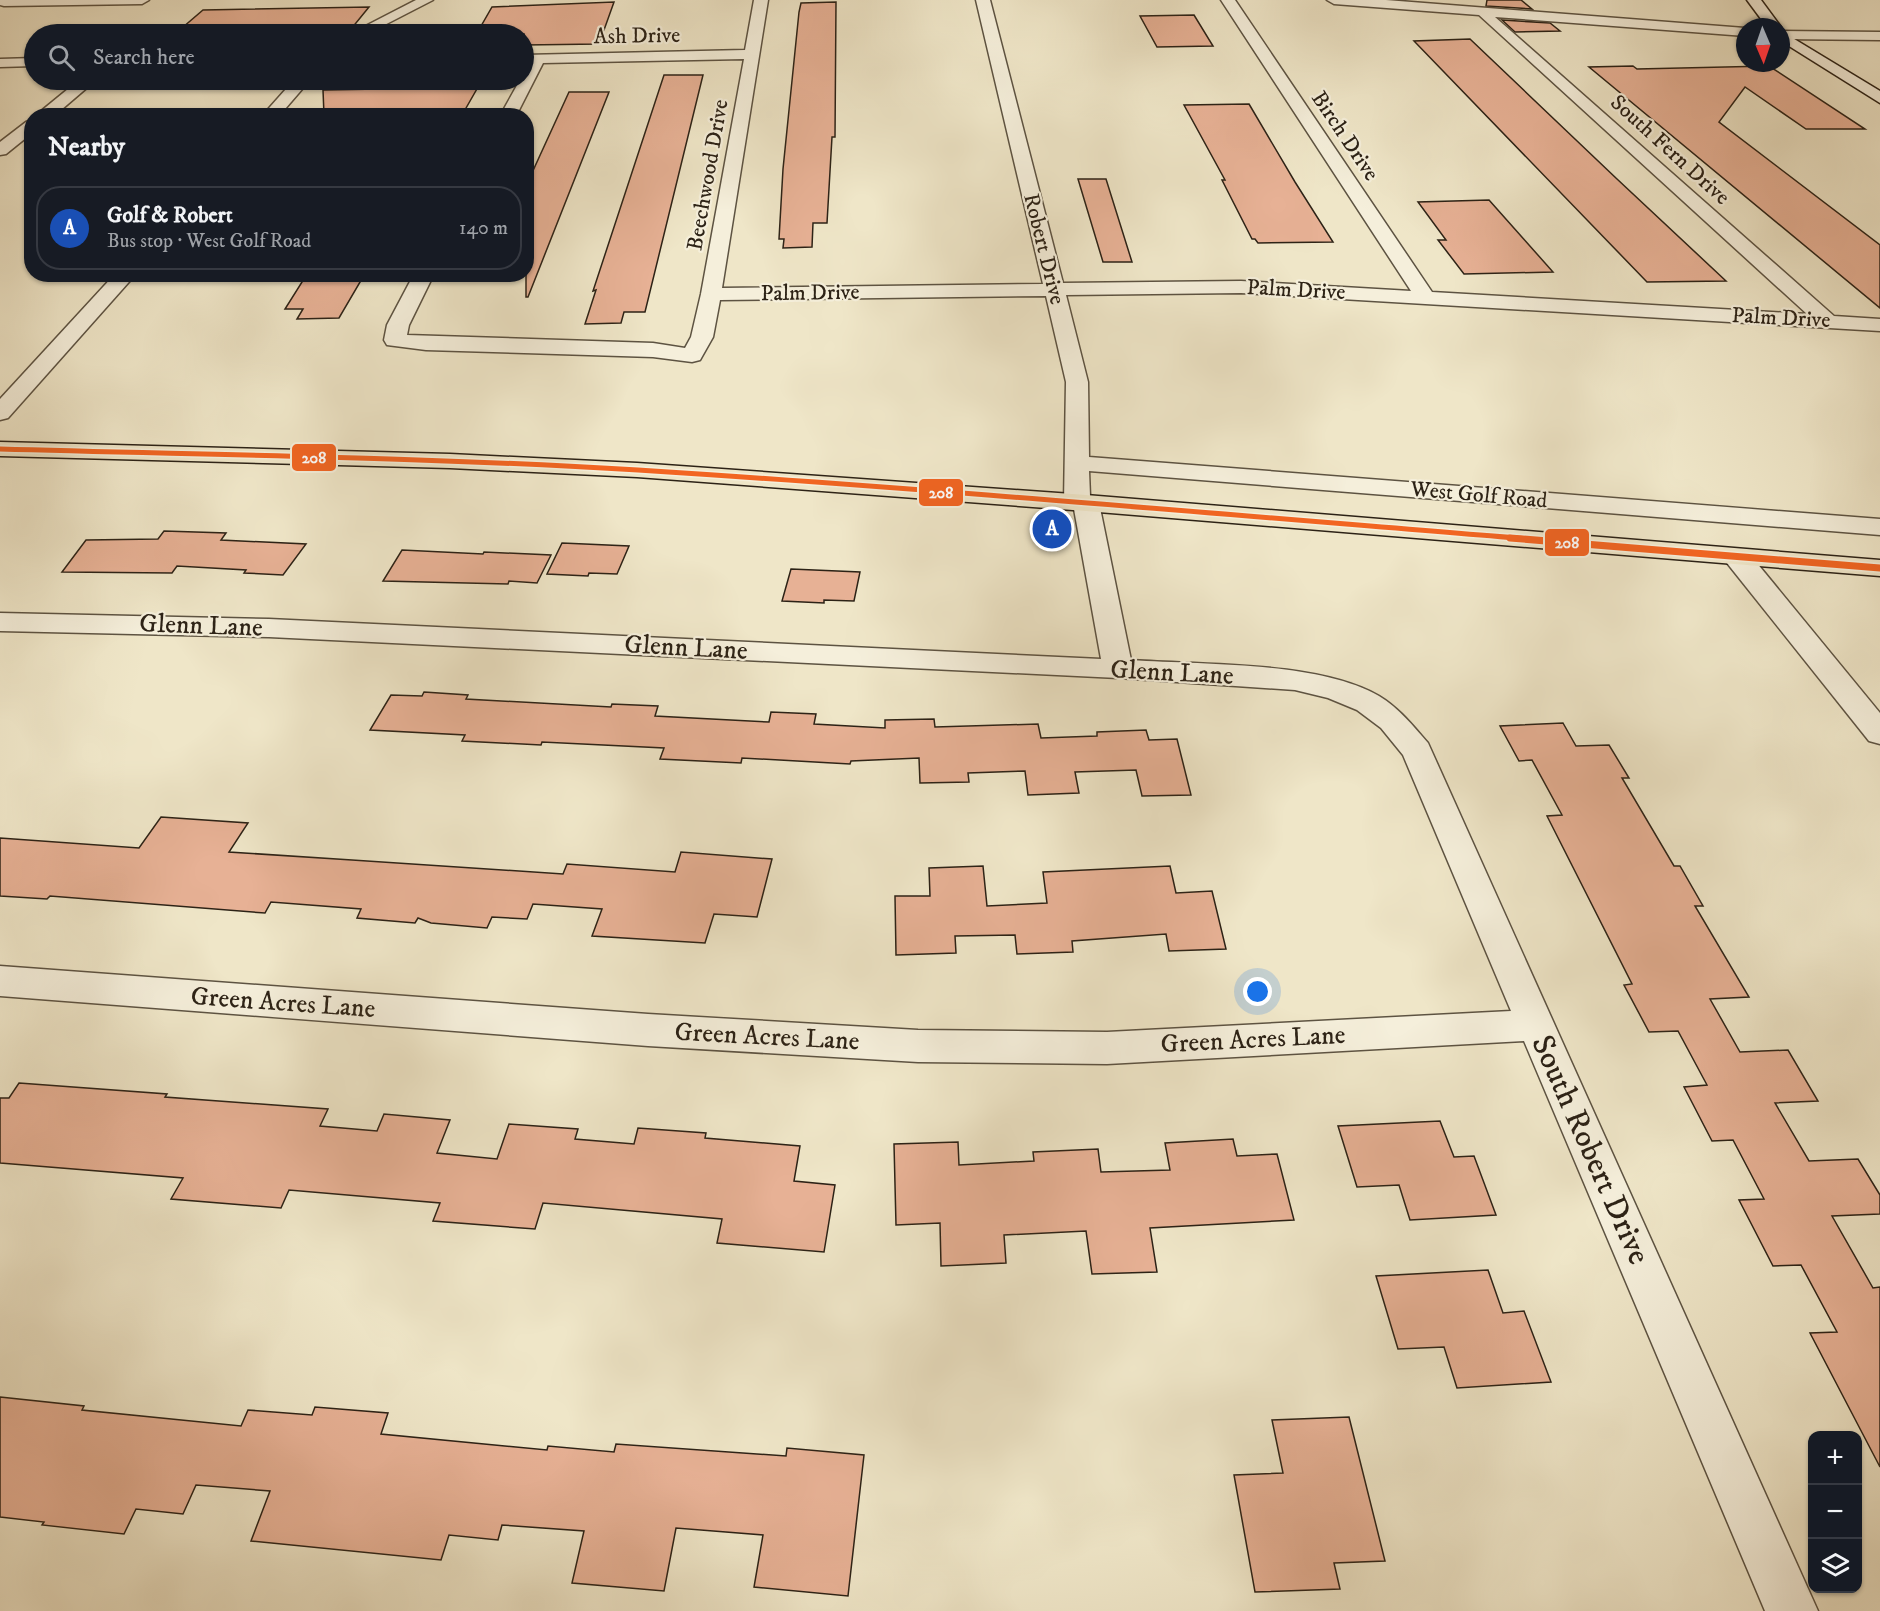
<!DOCTYPE html>
<html lang="en">
<head>
<meta charset="utf-8">
<style>
  body { margin:0; font-family:"IM FELL DW Pica",serif; background:#20242c; color:#f1f3f6 }
  .controls { position:absolute; right:18px; bottom:18px; display:grid; overflow:hidden; border-radius:12px; box-shadow:0 2px 4px #0004 }
  .controls button { width:54px; height:54px; display:grid; place-items:center; padding:0; border:0; border-bottom:2px solid #363941; background:#171b24; color:#f1f3f6; font:30px sans-serif }
  .compass { position:absolute; left:1736px; top:18px; width:54px; height:54px; border-radius:50%; background:#171b24; box-shadow:0 2px 4px #0004; rotate:178deg }
  .you { position:absolute; left:1258px; top:992px; width:21px; height:21px; margin:-15px; border:4px solid #fff; border-radius:50%; background:#1a73e8; box-shadow:0 0 0 9px #1a73e833 }
  .badge { display:grid; place-items:center; width:39px; height:39px; border-radius:50%; background:#2563eb; color:#fff; font-size:20px; font-weight:700 }
  .pin { position:absolute; translate:-50% -50%; border:3px solid #fff; box-shadow:0 2px 6px #0006 }
  .list { margin:0; padding:0; list-style:none }
  h2 { display:flex; justify-content:space-between; align-items:center; height:78px; margin:0; padding:0 24px; font-size:26px }
  h2 small { font-size:20px; font-weight:400; color:#9ea1a6 }
  .list li { display:grid; grid-template-columns:39px 1fr auto; gap:18px; align-items:center; box-sizing:border-box; height:84px; margin:0 12px 12px; padding:0 12px; border:2px solid #363941; border-radius:24px }
  .list b { display:block; font-size:22px; white-space:nowrap }
  .list p { margin:0; font-size:20px; white-space:nowrap; color:#9ea1a6 }
  .list em { font-size:20px; font-style:normal; color:#9ea1a6 }
  .icon { flex:none; width:33px; height:33px; fill:none; stroke:currentColor; stroke-width:2; stroke-linecap:round; stroke-linejoin:round }
  .map { position:relative; flex:none; width:1880px; height:1611px; overflow:hidden }
  .search { position:absolute; background:#171b24; box-shadow:0 2px 4px #0004; left:24px; top:24px; width:510px; height:66px; display:flex; align-items:center; gap:15px; box-sizing:border-box; padding:0 21px; border-radius:33px; color:#9ea1a6; font-size:22px }
  .panel { position:absolute; background:#171b24; box-shadow:0 2px 4px #0004; left:24px; top:108px; width:510px; height:174px; border-radius:24px }
  .map>svg:first-child { display:block }
  .building { fill:#e7b195; stroke:#2c2216; stroke-width:1.5 }
  .lines { fill:none; stroke-linecap:round; stroke-linejoin:round }
  .minor-casing { stroke:#5d5342; stroke-width:3 }
  .secondary-casing { stroke:#2c2216; stroke-width:3 }
  .primary-casing { stroke:#2c2216; stroke-width:3 }
  .minor { fill:#f5efdb; fill-rule:evenodd }
  .secondary { fill:#f5efdb; fill-rule:evenodd }
  .primary { fill:#efe6c8; fill-rule:evenodd }
  .bus-1-far1-casing { stroke:#f5efdb; stroke-width:8 }
  .bus-1-casing { stroke:#f5efdb; stroke-width:10 }
  .bus-1-far1 { stroke:#f26522; stroke-width:5 }
  .bus-1 { stroke:#f26522; stroke-width:7 }
  .labels { text-anchor:middle; dominant-baseline:central; stroke-width:4.5; stroke-linejoin:round; paint-order:stroke }
  .far-street-label { font-size:22px; fill:#2c2216; stroke:#f5efdb }
  .street-label { font-size:26px; fill:#2c2216; stroke:#f5efdb }
  .near-street-label { font-size:32px; fill:#2c2216; stroke:#f5efdb }
  .line-badge { stroke:#f5efdb; stroke-width:2 }
  .badge-label { font-size:16px; text-anchor:middle; font-weight:bold; fill:#fff }
</style>
</head>
<body>
<div class="map">
<svg width="1880" height="1611" viewBox="0 0 1880 1611">
  <rect width="100%" height="100%" fill="#efe6c8"/>
  <filter id="stains"><feTurbulence type="fractalNoise" baseFrequency=".00333" numOctaves="4"/><feColorMatrix values="0 0 0 0 .2 0 0 0 0 .09 0 0 0 0 .02 0 0 0 .5 -.17"/></filter>
  <radialGradient id="worn" r=".72"><stop offset=".6" stop-color="#630" stop-opacity="0"/><stop offset="1" stop-color="#630" stop-opacity=".3"/></radialGradient>
  <g class="building">
    <polygon points="1487,0 1521,0 1532,9 1486,6"/>
    <polygon points="614,2 599,44 524,45 524,34 471,34 477,33 492,7"/>
    <polygon points="836,2 835,137 832,137 827,223 813,223 812,247 783,248 784,239 779,239 783,169 799,12 801,3"/>
    <polygon points="369,7 347,34 175,34 203,10"/>
    <polygon points="1194,15 1213,46 1157,47 1140,16"/>
    <polygon points="1502,20 1550,23 1560,31 1515,32"/>
    <polygon points="1470,39 1617,179 1726,281 1647,282 1414,41"/>
    <polygon points="1633,66 1637,69 1769,66 1865,129 1806,129 1745,87 1719,122 1880,245 1880,308 1589,67"/>
    <polygon points="664,75 703,75 645,312 624,312 621,323 585,324 596,290 593,291"/>
    <polygon points="125,80 215,80 207,87 114,89"/>
    <polygon points="442,80 482,80 462,115 324,115 323,90 437,88"/>
    <polygon points="569,92 609,92 528,297 526,297 526,186"/>
    <polygon points="1249,104 1295,182 1333,242 1258,243 1255,239 1252,239 1222,180 1225,180 1184,105"/>
    <polygon points="1078,179 1106,179 1132,262 1103,262"/>
    <polygon points="1489,200 1553,272 1464,274 1438,240 1446,240 1418,202"/>
    <polygon points="307,274 344,274 342,277 363,277 339,318 297,319 303,309 285,309"/>
    <polygon points="164,531 226,533 221,540 306,544 283,575 244,573 246,570 177,566 172,573 62,572 86,540 158,539"/>
    <polygon points="562,543 629,546 617,574 589,573 588,576 547,574"/>
    <polygon points="402,550 483,554 484,552 551,555 537,583 509,581 508,584 383,581"/>
    <polygon points="791,569 860,572 854,601 824,600 824,603 782,601"/>
    <polygon points="424,692 468,695 466,699 611,707 612,704 658,706 655,716 769,722 771,712 816,714 814,724 885,728 885,720 934,719 935,727 1038,724 1041,738 1097,736 1097,732 1146,730 1149,740 1177,739 1191,795 1142,796 1136,770 1075,772 1079,793 1028,795 1025,771 968,773 969,782 920,783 919,758 851,761 850,764 742,758 741,763 660,759 664,748 542,742 541,745 462,741 465,735 370,730 391,695 422,696"/>
    <polygon points="1563,723 1576,746 1609,745 1629,778 1622,778 1674,866 1680,866 1703,906 1695,906 1749,997 1710,999 1740,1052 1788,1050 1818,1101 1775,1103 1809,1161 1858,1159 1880,1195 1880,1214 1832,1216 1873,1288 1880,1287 1880,1467 1810,1333 1837,1332 1801,1265 1773,1266 1739,1200 1764,1199 1733,1140 1712,1141 1684,1087 1707,1085 1678,1031 1649,1032 1624,985 1632,984 1547,816 1562,815 1532,760 1519,761 1500,726"/>
    <polygon points="161,817 248,823 229,852 352,860 563,874 567,864 675,872 681,852 772,859 757,917 714,914 705,943 592,936 602,909 533,904 527,919 492,917 487,928 431,923 418,918 415,923 357,918 361,909 271,902 265,913 50,896 47,899 0,896 0,838 139,848"/>
    <polygon points="983,866 987,906 1047,903 1043,872 1170,866 1176,893 1212,891 1226,949 1169,951 1166,934 1072,941 1073,952 1017,954 1015,935 955,936 956,953 896,955 895,896 930,896 929,868"/>
    <polygon points="19,1083 167,1094 165,1097 328,1109 320,1126 377,1131 384,1114 450,1120 437,1153 497,1159 509,1124 578,1129 575,1139 634,1144 638,1128 706,1133 705,1138 800,1146 794,1181 835,1185 824,1252 717,1243 722,1219 543,1203 535,1229 433,1221 440,1203 289,1190 281,1208 171,1199 183,1178 0,1163 0,1098 9,1098"/>
    <polygon points="1440,1121 1454,1157 1474,1156 1496,1215 1410,1220 1399,1185 1357,1187 1338,1126"/>
    <polygon points="1233,1139 1237,1156 1277,1154 1294,1220 1150,1228 1157,1272 1092,1274 1086,1231 1004,1235 1006,1263 941,1266 940,1223 896,1225 894,1144 958,1142 959,1165 1034,1161 1033,1152 1098,1149 1101,1172 1170,1170 1165,1143"/>
    <polygon points="1488,1270 1503,1313 1524,1311 1551,1382 1457,1388 1444,1347 1398,1349 1376,1276"/>
    <polygon points="0,1397 84,1406 82,1410 241,1426 248,1410 312,1415 315,1407 388,1413 381,1434 547,1450 548,1446 614,1452 616,1444 786,1456 787,1448 864,1455 848,1596 754,1587 763,1535 676,1528 664,1591 572,1583 584,1531 502,1525 498,1540 449,1535 441,1560 251,1541 270,1491 196,1485 183,1514 136,1509 124,1534 42,1525 44,1522 0,1517"/>
    <polygon points="1349,1417 1385,1561 1334,1563 1340,1589 1255,1592 1234,1475 1283,1473 1272,1420"/>
  </g>
  <g class="lines">
    <g class="minor-casing">
      <g id="minor">
        <polygon points="0,0 149,0 142,4 4,6 0,5"/>
        <polygon points="416,0 433,0 367,34 350,34"/>
        <path d="M754,0H768L722,288L1043,284L976,0H990L1063,283L1241,281L1411,291L1221,0H1235L1432,292L1807,314L1479,15L1334,4L1327,0H1386L1745,28V36L1495,17L1834,316L1880,319V331L1241,293L1066,295L1088,382L1089,457L1880,519V535L1089,471L1090,496L1095,498L1099,503L1131,660C1202,665 1318,661 1379,696C1399,708 1413,726 1428,743L1818,1611H1765L1524,1041L1107,1064L918,1062L648,1046L0,996V966L648,1014L918,1030L1107,1032L1511,1011L1403,755L1381,728L1357,710L1328,698L1295,690L1118,678L269,637L0,631V613L269,619L1101,659L1074,509L1068,507L1064,502L1066,382L1046,296L720,300L713,337L700,360L692,362L653,357L426,350L387,345L384,340L387,325L414,274H434L409,325L407,335L653,343L685,348L691,337L701,294L744,59L543,63L516,116H500L520,80H524V72L528,63H524V55L745,50Z"/>
        <polygon points="1781,31 1880,32 1880,40 1781,39"/>
        <polygon points="34,58 34,66 0,67 0,59"/>
        <polygon points="79,80 96,80 54,116 35,116"/>
        <polygon points="294,80 310,80 279,116 262,116"/>
        <polygon points="32,120 32,133 6,154 0,155 0,142 26,122"/>
        <polygon points="115,274 136,274 8,418 0,420 0,399"/>
        <polygon points="1737,549 1747,551 1880,713 1880,744 1869,741 1727,563 1724,557 1727,551"/>
      </g>
    </g>
    <g class="secondary-casing">
      <g id="secondary">
        <polygon points="1747,0 1761,0 1781,27 1767,27"/>
        <polygon points="1781,31 1880,91 1880,103 1781,41"/>
      </g>
    </g>
    <g class="primary-casing">
      <polygon id="primary" points="0,442 450,454 637,463 1086,495 1880,560 1880,576 1086,511 637,477 450,468 0,456"/>
    </g>
    <use href="#minor" class="minor"/>
    <use href="#secondary" class="secondary"/>
    <use href="#primary" class="primary"/>
    <g class="bus-1-far1-casing">
      <path id="bus-1-far1" d="M0,449C213,455 426,457 638,470C935,489 1232,515 1528,539"/>
    </g>
    <g class="bus-1-casing">
      <polyline id="bus-1" points="1510,538 1880,568"/>
    </g>
    <use href="#bus-1-far1" class="bus-1-far1"/>
    <use href="#bus-1" class="bus-1"/>
  </g>
  <g class="labels">
    <g class="far-street-label">
      <text transform="translate(637 36) rotate(-1)">Ash Drive</text>
      <text transform="translate(1345 136) rotate(56)">Birch Drive</text>
      <text transform="translate(1670 150) rotate(42)">South Fern Drive</text>
      <text transform="translate(708 175) rotate(-80)">Beechwood Drive</text>
      <text transform="translate(1044 249) rotate(76)">Robert Drive</text>
      <text transform="translate(1296 290) rotate(3)">Palm Drive</text>
      <text transform="translate(810 293) rotate(-1)">Palm Drive</text>
      <text transform="translate(1781 318) rotate(3)">Palm Drive</text>
      <text transform="translate(1479 495) rotate(5)">West Golf Road</text>
    </g>
    <g class="street-label">
      <text transform="translate(201 626) rotate(2)">Glenn Lane</text>
      <text transform="translate(686 648) rotate(3)">Glenn Lane</text>
      <text transform="translate(1172 673) rotate(3)">Glenn Lane</text>
      <text transform="translate(283 1003) rotate(4)">Green Acres Lane</text>
      <text transform="translate(767 1037) rotate(3)">Green Acres Lane</text>
      <text transform="translate(1253 1040) rotate(-3)">Green Acres Lane</text>
    </g>
    <g class="near-street-label">
      <text transform="translate(1590 1150) rotate(66)">South Robert Drive</text>
    </g>
  </g>
  <g class="line-badge">
    <rect x="291" y="443" width="46" height="29" rx="6" fill="#f26522"/>
    <rect x="918" y="478" width="46" height="29" rx="6" fill="#f26522"/>
    <rect x="1544" y="528" width="46" height="29" rx="6" fill="#f26522"/>
  </g>
  <g class="badge-label">
    <text x="314" y="463">208</text>
    <text x="941" y="498">208</text>
    <text x="1567" y="548">208</text>
  </g>
  <rect width="100%" height="100%" filter="url(#stains)"/>
  <rect width="100%" height="100%" fill="url(#worn)"/>
</svg>
<div class="controls">
<button>+</button>
<button>−</button>
<button><svg class="icon" aria-label="layers" viewBox="0 0 24 24"><path d="M12 4l9 5-9 5-9-5zM3 14l9 5 9-5"/></svg></button>
</div>
<svg class="compass" viewBox="-18 -18 36 36"><path d="M0-13l5 13h-10z" fill="#e53935"/><path d="M0 13l5-13h-10z" fill="#9ea1a6"/></svg>
<div class="you"></div>
<div class="pin badge" style="left:1052px;top:529px;background:#1a4fb4">A</div>
<div class="search"><svg class="icon" aria-label="search" viewBox="0 0 24 24"><circle cx="10" cy="10" r="6"/><path d="M15 15l6 6"/></svg>Search here</div>
<section class="panel">
<h2>Nearby<small></small></h2>
<ul class="list">
<li><span class="badge" style="background:#1a4fb4">A</span><div><b>Golf &amp; Robert</b><p>Bus stop · West Golf Road</p></div><em>140 m</em></li>
</ul>
</section>
</div>
</body>
</html>
